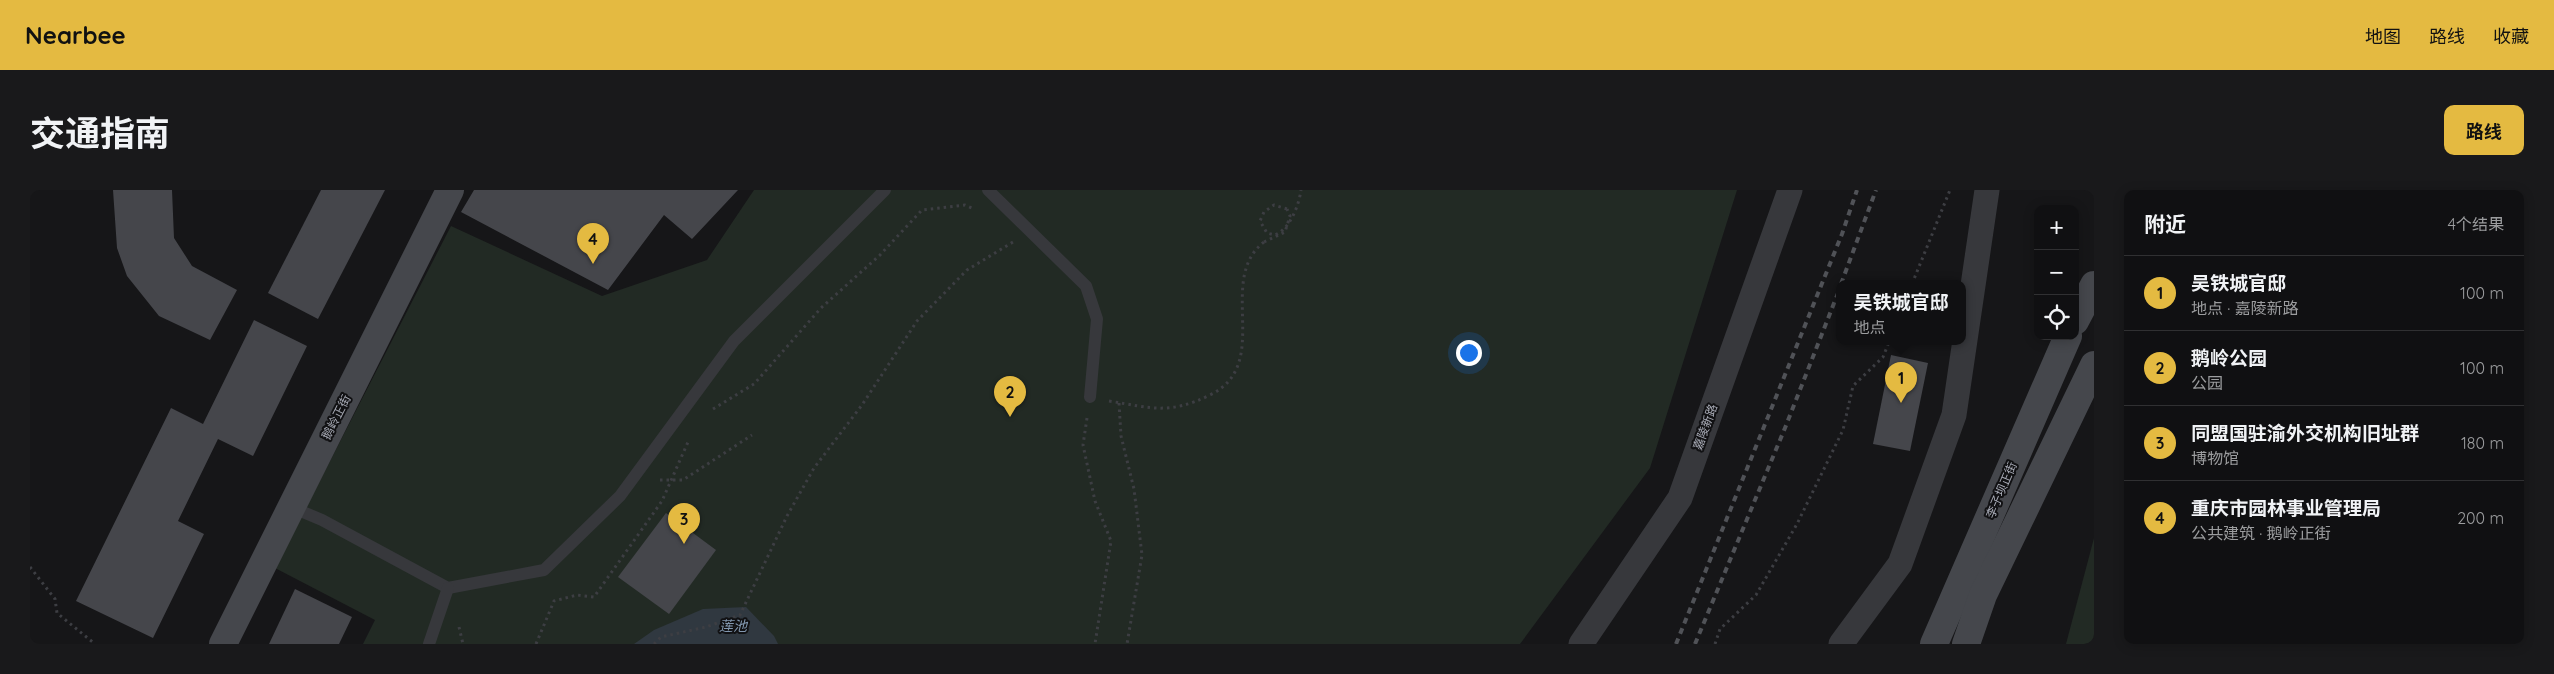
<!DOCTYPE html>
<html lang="zh">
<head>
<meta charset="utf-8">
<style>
  body { margin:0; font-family:Quicksand,"Noto Sans SC",sans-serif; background:#19191b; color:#f1f3f6 }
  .controls { position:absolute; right:15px; top:15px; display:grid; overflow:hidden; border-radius:10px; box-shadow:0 2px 12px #0003 }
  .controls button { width:45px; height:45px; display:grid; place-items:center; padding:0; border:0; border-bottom:1px solid #303032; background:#101012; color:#f1f3f6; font:25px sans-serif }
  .you { position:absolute; left:1438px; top:162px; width:18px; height:18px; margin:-12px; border:4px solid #fff; border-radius:50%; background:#1a73e8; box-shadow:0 0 0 8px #1a73e833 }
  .badge { display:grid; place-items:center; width:32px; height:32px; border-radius:50%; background:#e4ba41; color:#111; font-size:16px; font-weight:700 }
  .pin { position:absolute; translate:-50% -41px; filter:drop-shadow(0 1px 2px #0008) }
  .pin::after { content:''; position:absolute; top:26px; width:18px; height:15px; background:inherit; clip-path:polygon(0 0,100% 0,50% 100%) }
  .popup { position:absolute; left:1806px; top:90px; width:130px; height:65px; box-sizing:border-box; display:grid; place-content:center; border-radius:10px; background:#101012; filter:drop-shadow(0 1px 4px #0005); font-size:16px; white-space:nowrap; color:#9c9d9f }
  .popup b { font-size:19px; color:#f1f3f6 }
  .popup::after { content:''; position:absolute; left:50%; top:100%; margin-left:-10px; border:10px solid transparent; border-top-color:#101012 }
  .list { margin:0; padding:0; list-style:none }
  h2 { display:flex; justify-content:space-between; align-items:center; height:65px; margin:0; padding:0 20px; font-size:21px }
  h2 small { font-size:16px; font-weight:400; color:#9c9d9f }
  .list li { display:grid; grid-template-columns:32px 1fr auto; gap:15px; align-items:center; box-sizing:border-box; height:75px; padding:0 20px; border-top:1px solid #303032 }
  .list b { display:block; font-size:19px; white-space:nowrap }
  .list p { margin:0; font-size:16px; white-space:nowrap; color:#9c9d9f }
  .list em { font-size:16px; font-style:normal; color:#9c9d9f }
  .icon { flex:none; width:28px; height:28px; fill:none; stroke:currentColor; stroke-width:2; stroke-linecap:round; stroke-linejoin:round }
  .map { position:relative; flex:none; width:2064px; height:454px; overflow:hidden; border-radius:10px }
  header { display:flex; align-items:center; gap:30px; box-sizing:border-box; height:70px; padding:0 25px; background:#e4ba41; color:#111 }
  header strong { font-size:24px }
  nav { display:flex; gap:28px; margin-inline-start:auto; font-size:18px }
  .intro { display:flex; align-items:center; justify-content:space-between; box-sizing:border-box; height:120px; padding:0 30px }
  h1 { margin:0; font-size:35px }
  .button { padding:12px 22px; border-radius:10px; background:#e4ba41; color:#111; font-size:18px; font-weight:700 }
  main { display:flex; gap:30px; padding:0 30px }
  aside { flex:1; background:#101012; border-radius:10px; box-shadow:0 2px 12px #0003 }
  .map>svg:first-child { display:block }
  .green { fill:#222a24 }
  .water { fill:#303840 }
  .building { fill:#45464b }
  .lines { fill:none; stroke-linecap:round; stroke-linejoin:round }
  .path { stroke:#3d3e43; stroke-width:3; stroke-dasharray:2.5 4; stroke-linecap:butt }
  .lane { stroke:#37383c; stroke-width:12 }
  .street { stroke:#37383c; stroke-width:25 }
  .secondary { stroke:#45474c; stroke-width:28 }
  .rail { stroke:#505257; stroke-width:4; stroke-dasharray:6 5; stroke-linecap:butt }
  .path-bridge { stroke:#3d3e43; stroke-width:3; stroke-dasharray:2.5 4; stroke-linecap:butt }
  .labels { text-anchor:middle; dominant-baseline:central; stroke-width:4; stroke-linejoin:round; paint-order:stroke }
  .street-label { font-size:12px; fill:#a9acb7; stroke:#111113 }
  .water-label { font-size:14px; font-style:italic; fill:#8297af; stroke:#111113 }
</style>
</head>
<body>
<header>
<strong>Nearbee</strong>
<nav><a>地图</a><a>路线</a><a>收藏</a></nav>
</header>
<div class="intro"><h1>交通指南</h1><a class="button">路线</a></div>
<main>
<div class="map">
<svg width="2064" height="454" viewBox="0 0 2064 454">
  <rect width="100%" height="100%" fill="#161618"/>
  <g class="green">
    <polygon points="724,0 1707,0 1620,278 1490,454 333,454 345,430 245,378 421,36 572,106 677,70"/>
    <polygon points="2064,348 2064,454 2036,454"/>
  </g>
  <polygon class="water" points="716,417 744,446 748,454 604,454 624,440 673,419"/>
  <g class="building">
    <polygon points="83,0 142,0 144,48 162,76 207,100 180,150 129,126 97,86 87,58"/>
    <polygon points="291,0 355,0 288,129 238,103"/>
    <polygon points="444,0 708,0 662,49 634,25 578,100 431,22"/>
    <polygon points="224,130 277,156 223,266 188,249 148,331 174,344 123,448 46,411 141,218 173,234"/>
    <polygon points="1861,165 1898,173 1880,261 1843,254"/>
    <polygon points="636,323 686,360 639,424 588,387"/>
    <polygon points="265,399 322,427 309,454 239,454"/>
  </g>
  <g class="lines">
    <g class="path">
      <path d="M1257,19L1244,15L1234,22L1230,31L1237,43L1245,45C1260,39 1269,15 1271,0"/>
      <polyline points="1882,94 1920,0"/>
      <path d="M1079,211C1122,218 1139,225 1180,205C1244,174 1185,90 1234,52"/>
      <polyline points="1089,213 1091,246 1104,299 1112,365 1097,454"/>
      <polyline points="683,219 724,194 791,118 850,65 892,20 935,15 944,19"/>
      <polyline points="1057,228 1053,255 1065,311 1081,351 1065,454"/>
      <polyline points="630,290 653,290 722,245"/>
      <polyline points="0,377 25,409 27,423 65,454"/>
      <polyline points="429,437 433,454"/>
      <polyline points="506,454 524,411 547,405 564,407 632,311 658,252"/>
      <polyline points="624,454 631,447 676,437 710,425 757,326 784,278 832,215 887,131 937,80 983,52"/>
      <polyline points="1685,454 1690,439 1726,405 1767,334 1813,240 1823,196 1853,167 1859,152"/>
    </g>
    <g class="lane">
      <polyline points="958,0 1056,96 1067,129 1060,207"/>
      <polyline points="261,317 292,330 418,398 514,380 590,306 704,151 855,0"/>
      <polyline points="399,454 418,398"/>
    </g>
    <g class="street">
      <polyline points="1551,454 1650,308 1760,0"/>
      <polyline points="1811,454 1870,374 1924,225 1957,0"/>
    </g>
    <g class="secondary">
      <polyline points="2045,131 2064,95"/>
      <polyline points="193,454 420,0"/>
      <polyline points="1904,454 2038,146"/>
      <polyline points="1936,454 1953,405 2064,175"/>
    </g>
    <g class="rail">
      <polyline points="1811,94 1846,0"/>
      <polyline points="1646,454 1812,44 1827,0"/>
      <polyline points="1665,454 1755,238 1810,98"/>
    </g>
    <polyline class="path-bridge" points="1234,52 1255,42 1260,26 1257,19"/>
  </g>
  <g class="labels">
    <g class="street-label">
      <text transform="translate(306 227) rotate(-63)">鹅岭正街</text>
      <text transform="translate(1675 237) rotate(-70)">嘉陵新路</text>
      <text transform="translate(1971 300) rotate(-67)">李子坝正街</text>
    </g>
    <g class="water-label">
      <text x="703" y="436">莲池</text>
    </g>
  </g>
</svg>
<div class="controls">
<button>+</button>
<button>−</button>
<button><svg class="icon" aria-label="locate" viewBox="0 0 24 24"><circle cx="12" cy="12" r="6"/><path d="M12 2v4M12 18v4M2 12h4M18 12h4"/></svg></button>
</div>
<div class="you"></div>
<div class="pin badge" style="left:1871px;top:213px">1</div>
<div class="popup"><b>吴铁城官邸</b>地点</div>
<div class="pin badge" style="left:980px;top:227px">2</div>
<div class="pin badge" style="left:654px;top:354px">3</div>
<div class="pin badge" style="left:563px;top:74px">4</div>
</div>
<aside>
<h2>附近<small>4个结果</small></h2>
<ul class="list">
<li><span class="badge">1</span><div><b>吴铁城官邸</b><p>地点 · 嘉陵新路</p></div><em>100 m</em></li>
<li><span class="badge">2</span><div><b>鹅岭公园</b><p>公园</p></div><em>100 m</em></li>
<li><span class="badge">3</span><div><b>同盟国驻渝外交机构旧址群</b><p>博物馆</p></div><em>180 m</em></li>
<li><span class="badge">4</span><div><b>重庆市园林事业管理局</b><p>公共建筑 · 鹅岭正街</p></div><em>200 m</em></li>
</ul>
</aside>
</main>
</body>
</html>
